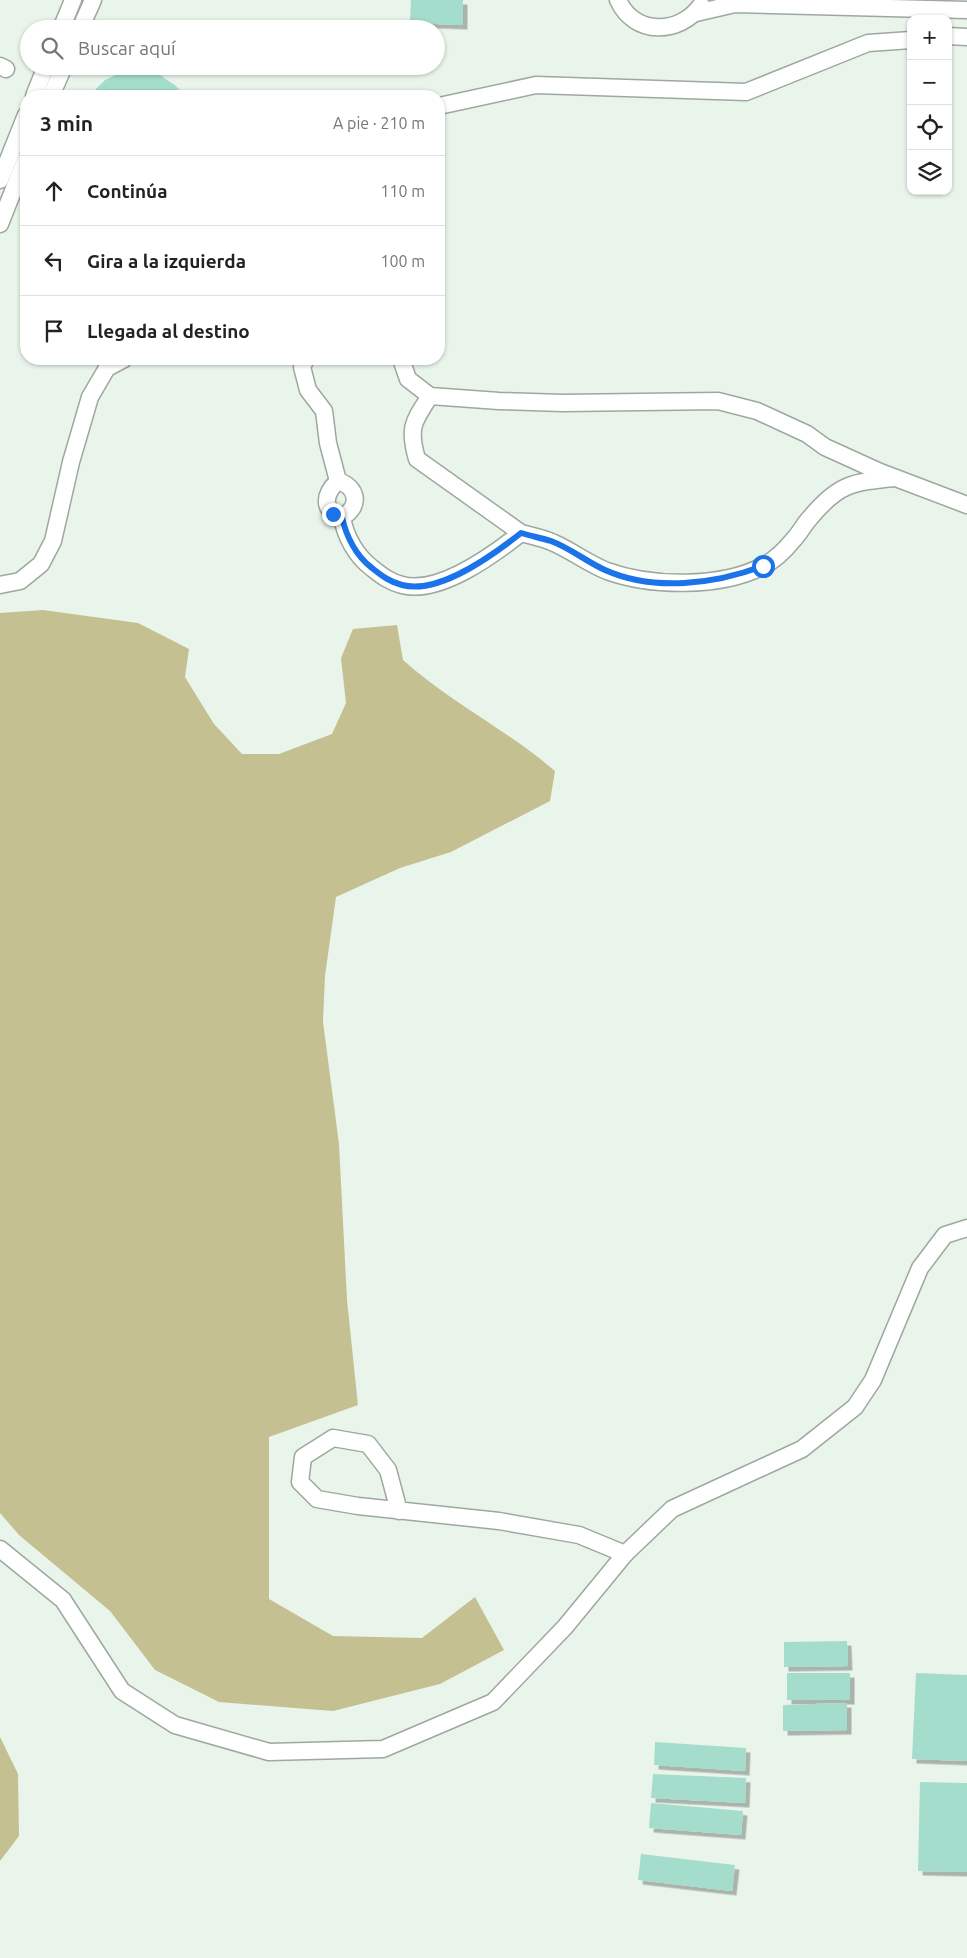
<!DOCTYPE html>
<html lang="es">
<head>
<meta charset="utf-8">
<style>
  body { margin:0; font-family:Ubuntu,sans-serif; background:#f2f2f2; color:#222 }
  .controls { position:absolute; right:15px; top:15px; display:grid; overflow:hidden; border-radius:10px; box-shadow:0 1px 4px #0004 }
  .controls button { width:45px; height:45px; display:grid; place-items:center; padding:0; border:0; border-bottom:1px solid #e0e0e0; background:#fff; color:#222; font:25px sans-serif }
  .stop { position:absolute; width:15px; height:15px; margin:-11px; border:4px solid #1a73e8; border-radius:50%; background:#fff }
  .stop.end { background:#1a73e8; border-color:#fff; box-shadow:0 1px 5px #0008 }
  .list { margin:0; padding:0; list-style:none }
  h2 { display:flex; justify-content:space-between; align-items:center; height:65px; margin:0; padding:0 20px; font-size:21px }
  h2 small { font-size:16px; font-weight:400; color:#767676 }
  .list li { display:grid; grid-template-columns:32px 1fr auto; gap:15px; align-items:center; box-sizing:border-box; height:70px; padding:0 20px; border-top:1px solid #e0e0e0 }
  .list b { display:block; font-size:19px; white-space:nowrap }
  .list em { font-size:16px; font-style:normal; color:#767676 }
  .icon { flex:none; width:28px; height:28px; fill:none; stroke:currentColor; stroke-width:2; stroke-linecap:round; stroke-linejoin:round }
  .map { position:relative; flex:none; width:967px; height:1958px; overflow:hidden }
  .search { position:absolute; background:#fff; box-shadow:0 1px 4px #0004; left:20px; top:20px; width:425px; height:55px; display:flex; align-items:center; gap:12px; box-sizing:border-box; padding:0 18px; border-radius:28px; color:#767676; font-size:19px }
  .panel { position:absolute; background:#fff; box-shadow:0 1px 4px #0004; left:20px; top:90px; width:425px; height:275px; border-radius:20px }
  .map>svg:first-child { display:block }
  .forest { fill:#c5c092 }
  .building { fill:#a5ddcc; filter:url(#shadow) }
  .lines { fill:none; stroke-linecap:round; stroke-linejoin:round }
  .minor-casing { stroke:#9da89f; stroke-width:19 }
  .minor { stroke:#fff; stroke-width:16 }
  .route { stroke:#1a73e8; stroke-width:6 }
</style>
</head>
<body>
<div class="map">
<svg width="967" height="1958" viewBox="0 0 967 1958">
  <defs>
    <filter id="shadow"><feDropShadow dx="4.5" dy="4.5" stdDeviation="0" flood-color="#0004"/></filter>
  </defs>
  <rect width="100%" height="100%" fill="#e9f5eb"/>
  <g class="forest">
    <path d="M43,610L138,623L189,649L185,677L214,724L242,754H279L332,734L346,703L341,658L353,629L397,625L403,660C450,702 507,730 555,771L550,801L451,852L400,868L336,897L325,976L323,1022L339,1144L347,1300L358,1405L269,1437V1599L333,1636L422,1638L475,1597L504,1650L440,1684L333,1711L219,1702L155,1670L110,1611L19,1535L0,1513V613Z"/>
    <polygon points="0,1737 18,1774 19,1836 0,1861"/>
  </g>
  <g class="building">
    <polygon points="411,0 463,0 463,25 410,23"/>
    <polygon points="141,70 160,75 176,86 184,96 89,96 105,80 122,72"/>
    <polygon points="847,1641 848,1666 784,1667 784,1642"/>
    <rect x="787" y="1673" width="63" height="27"/>
    <polygon points="916,1673 967,1675 967,1761 912,1759"/>
    <polygon points="847,1703 847,1730 783,1731 783,1705"/>
    <polygon points="655,1742 746,1748 745,1771 654,1765"/>
    <polygon points="653,1774 746,1778 745,1803 651,1798"/>
    <polygon points="920,1782 967,1783 967,1872 918,1871"/>
    <polygon points="651,1803 743,1811 741,1835 649,1828"/>
    <polygon points="641,1854 735,1865 732,1891 638,1880"/>
  </g>
  <g class="lines">
    <g class="minor-casing">
      <g id="minor">
        <path d="M618,0C634,36 680,35 701,5"/>
        <polyline points="696,13 735,4 967,10"/>
        <polyline points="61,29 73,0"/>
        <polyline points="80,29 93,0"/>
        <polyline points="948,36 967,37"/>
        <polyline points="0,66 6,69"/>
        <polyline points="34,96 46,66"/>
        <polyline points="51,96 64,66"/>
        <polyline points="439,106 536,85 746,92 868,43 911,40"/>
        <polyline points="0,180 26,115"/>
        <polyline points="0,224 26,158"/>
        <polyline points="306,359 302,367 308,390 324,411 328,443 338,481"/>
        <polyline points="401,359 408,379 430,396 499,401 563,403 718,401 757,411 807,434 825,447 880,472 967,505"/>
        <path d="M430,396C413,422 408,428 417,459L521,533"/>
        <path d="M338,481C358,487 361,507 342,517C321,510 324,494 338,481Z"/>
        <path d="M342,517C345,536 356,556 372,568C382,576 390,582 402,585C439,595 493,555 521,533C532,536 544,538 554,543C572,551 589,564 607,571C651,587 721,588 763,566C775,560 786,549 794,539C800,533 804,524 810,518C838,484 852,482 895,478"/>
        <polyline points="0,585 20,581 41,564 53,541 71,462 90,397 107,368 124,359"/>
        <polyline points="399,1511 388,1470 368,1444 333,1438 303,1457 300,1482 317,1499 358,1506 499,1521 579,1535 625,1554"/>
        <polyline points="0,1549 63,1600 122,1691 175,1725 269,1752 383,1749 493,1702 565,1627 625,1554 672,1509 802,1449 855,1407 873,1380 920,1268 945,1235 967,1228"/>
      </g>
    </g>
    <use href="#minor" class="minor"/>
  </g>
  <g class="lines">
    <path class="route" d="M333,514L342,517C346,536 356,556 372,568C382,576 390,582 402,585C439,595 493,555 521,533C531,536 541,538 551,541C570,548 587,562 605,570C654,592 715,584 763,566"/>
  </g>
</svg>
<div class="controls">
<button>+</button>
<button>−</button>
<button><svg class="icon" aria-label="locate" viewBox="0 0 24 24"><circle cx="12" cy="12" r="6"/><path d="M12 2v4M12 18v4M2 12h4M18 12h4"/></svg></button>
<button><svg class="icon" aria-label="layers" viewBox="0 0 24 24"><path d="M12 4l9 5-9 5-9-5zM3 14l9 5 9-5"/></svg></button>
</div>
<div class="stop" style="left:763px;top:566px"></div>
<div class="stop end" style="left:333px;top:514px"></div>
<div class="search"><svg class="icon" aria-label="search" viewBox="0 0 24 24"><circle cx="10" cy="10" r="6"/><path d="M15 15l6 6"/></svg>Buscar aquí</div>
<section class="panel">
<h2>3 min<small>A pie · 210 m</small></h2>
<ul class="list">
<li><svg class="icon" aria-label="ahead" viewBox="0 0 24 24"><path d="M12 20V5M6 11l6-6 6 6"/></svg><div><b>Continúa</b></div><em>110 m</em></li>
<li><svg class="icon" aria-label="left" viewBox="0 0 24 24"><path d="M17 20v-9H6M10 6l-5 5 5 5"/></svg><div><b>Gira a la izquierda</b></div><em>100 m</em></li>
<li><svg class="icon" aria-label="arrive" viewBox="0 0 24 24"><path d="M6 21V4h12l-3 4 3 4H6"/></svg><div><b>Llegada al destino</b></div></li>
</ul>
</section>
</div>
</body>
</html>
